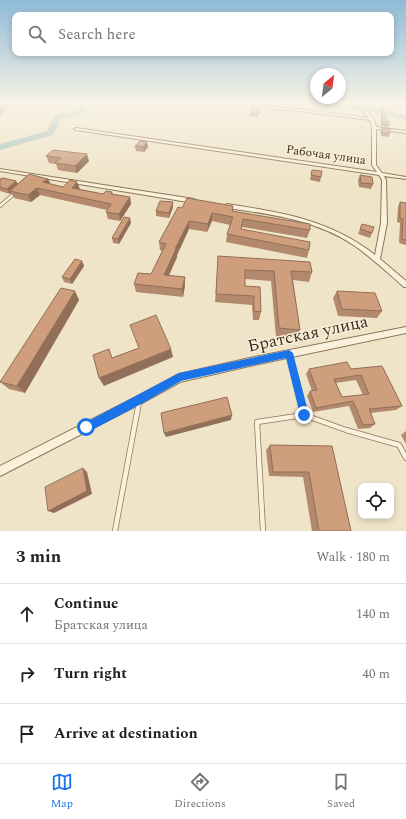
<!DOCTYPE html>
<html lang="en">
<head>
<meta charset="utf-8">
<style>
  body { margin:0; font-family:Spectral,serif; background:#f2f2f2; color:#202124 }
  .controls { position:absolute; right:12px; bottom:12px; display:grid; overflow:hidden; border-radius:8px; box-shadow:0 2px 6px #0003 }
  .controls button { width:36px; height:36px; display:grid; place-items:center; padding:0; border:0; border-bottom:1px solid #e0e0e0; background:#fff; color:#202124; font:20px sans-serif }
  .compass { position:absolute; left:310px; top:68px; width:36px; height:36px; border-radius:50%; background:#fff; box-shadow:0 2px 6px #0003; rotate:29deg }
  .stop { position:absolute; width:12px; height:12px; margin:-9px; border:3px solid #1a73e8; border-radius:50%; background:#fff }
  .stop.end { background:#1a73e8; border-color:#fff; box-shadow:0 1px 4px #0008 }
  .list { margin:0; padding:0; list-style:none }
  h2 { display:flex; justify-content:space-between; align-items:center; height:52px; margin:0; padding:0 16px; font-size:17px }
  h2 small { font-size:13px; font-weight:400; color:#757577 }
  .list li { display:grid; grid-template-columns:26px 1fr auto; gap:12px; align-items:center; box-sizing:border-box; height:60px; padding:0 16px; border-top:1px solid #e0e0e0 }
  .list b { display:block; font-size:15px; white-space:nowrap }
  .list p { margin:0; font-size:13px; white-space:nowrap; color:#757577 }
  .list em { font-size:13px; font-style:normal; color:#757577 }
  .icon { flex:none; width:22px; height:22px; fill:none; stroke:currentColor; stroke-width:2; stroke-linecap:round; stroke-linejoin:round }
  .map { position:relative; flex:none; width:406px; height:531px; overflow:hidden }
  .search { position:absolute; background:#fff; box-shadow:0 2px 6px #0003; left:12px; right:12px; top:12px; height:44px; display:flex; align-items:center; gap:10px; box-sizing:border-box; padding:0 14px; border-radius:8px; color:#757577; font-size:15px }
  .sheet { height:232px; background:#fff }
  nav { display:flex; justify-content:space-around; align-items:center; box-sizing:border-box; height:56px; border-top:1px solid #e0e0e0; background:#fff; font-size:11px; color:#757577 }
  nav a { display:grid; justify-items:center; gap:2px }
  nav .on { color:#1a73e8 }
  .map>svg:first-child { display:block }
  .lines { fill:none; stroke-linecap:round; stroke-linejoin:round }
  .river { fill:#a9c4bc; fill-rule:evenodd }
  .service-far2-casing { stroke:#8d765c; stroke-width:4 }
  .service-far1-casing { stroke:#8d765c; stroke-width:5.5 }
  .service-casing { stroke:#8d765c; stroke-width:6 }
  .minor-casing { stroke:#8d765c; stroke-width:2 }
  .service-far2 { stroke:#faf1dc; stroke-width:2.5 }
  .service-far1 { stroke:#faf1dc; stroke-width:3.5 }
  .service { stroke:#faf1dc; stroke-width:4.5 }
  .minor { fill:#faf1dc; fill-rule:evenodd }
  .wall { fill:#b2896c; fill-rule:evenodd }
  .shaded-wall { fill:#916f58 }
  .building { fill:#cf9f7d; stroke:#916f58; fill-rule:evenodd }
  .route { fill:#1a73e8 }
  .labels { text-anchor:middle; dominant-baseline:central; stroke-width:3; stroke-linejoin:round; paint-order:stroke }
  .far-street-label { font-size:12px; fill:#3d2e20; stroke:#f7eed8 }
  .near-street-label { font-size:17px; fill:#3d2e20; stroke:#f7eed8 }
</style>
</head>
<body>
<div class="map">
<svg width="406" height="531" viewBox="0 0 406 531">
  <rect width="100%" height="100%" fill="#f0e4c8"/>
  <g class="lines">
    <g class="river">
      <polygon points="77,104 83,104 86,112 85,114 61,119 53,135 0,150 0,144 47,131 55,115 78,111"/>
      <polygon points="318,104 354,106 365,105 406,116 406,120 365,109 354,110 321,106"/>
    </g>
    <g class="service-far2-casing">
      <polyline id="service-far2" points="0,206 15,193"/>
    </g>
    <g class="service-far1-casing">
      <polyline id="service-far1" points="290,355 301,403"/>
    </g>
    <g class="service-casing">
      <g id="service">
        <polyline points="301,402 304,415 346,430 399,445 406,458"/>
        <polyline points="115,531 139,402"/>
        <polyline points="263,531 257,422 304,415"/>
      </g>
    </g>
    <g class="minor-casing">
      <g id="minor">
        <path d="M226,104H232L299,109L369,118L362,110L351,104C359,103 368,111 373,118C375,120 375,124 376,127L406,131V133L376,129V165L382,173L406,177V179L384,176L386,180L387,223L380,259L406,281V287H404C388,273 372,258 355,246C317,220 271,214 227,208L224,206L227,204C281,212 331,220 375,255L381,223L382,180L379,175L76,130L74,129L76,128L377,172L372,165V128L370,120L299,111L246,107Z"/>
        <polygon points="0,169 194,199 196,201 194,203 0,171"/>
        <polygon points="406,327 406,333 254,365 180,382 142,403 0,476 0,466 136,397 179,374 254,357"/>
      </g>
    </g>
    <use href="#service-far2" class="service-far2"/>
    <use href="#service-far1" class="service-far1"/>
    <use href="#service" class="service"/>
    <use href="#minor" class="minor"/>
  </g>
  <g class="wall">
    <polygon points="381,108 389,125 388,127 381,126"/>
    <polygon points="260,109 260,112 257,117 249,116 250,113"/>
    <polygon points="382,128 390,133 389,137 381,136 381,131"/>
    <polygon points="147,142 148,147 144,152 136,151 135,146"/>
    <polygon points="46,156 89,161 77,173 58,170 56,164 49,163"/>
    <polygon points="312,170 321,177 320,182 310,180"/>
    <polygon points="360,175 373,184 371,189 359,187 358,180"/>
    <polygon points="0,179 16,181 18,184 48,179 50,184 63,187 80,189 79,189 103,194 112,192 113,194 130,197 131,204 120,221 108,219 106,212 107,210 40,195 31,202 14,198 11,193 10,194 0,191"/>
    <polygon points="400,202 406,203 406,245 399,243 400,223 397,222 398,207"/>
    <polygon points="233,206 233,211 310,230 307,238 242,227 242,229 309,250 307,258 226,242 227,234 230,225 212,221 207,232 189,229 177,255 177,257 169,276 185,277 185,285 183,297 136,292 134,284 151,274 162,251 160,250 159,242 182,208"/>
    <polygon points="173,207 169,218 156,216 156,211"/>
    <polygon points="131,223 119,244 113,243 112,238"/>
    <polygon points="362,224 372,233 370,238 358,234"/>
    <polygon points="218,256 312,272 309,282 293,280 300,330 296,338 276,337 271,281 245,279 245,286 260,287 261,312 259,320 253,320 252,305 215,302"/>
    <polygon points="82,261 84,266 72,284 64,282 62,277"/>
    <polygon points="337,291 382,311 377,318 338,316 333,298"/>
    <polygon points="79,300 25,393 9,389 0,382"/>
    <path d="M382,366L402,406L396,410L371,413L375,424L370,428L358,429L349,406L313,412L307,396L310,391H312L306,374L309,369H351ZM356,380L363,395L342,397L336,383Z"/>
    <polygon points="406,431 406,444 401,435"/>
    <polygon points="270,445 332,446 351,531 312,531 303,477 269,476 266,450"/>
  </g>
  <g class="shaded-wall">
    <polygon points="3,104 11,104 8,109 0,116 0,106"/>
    <polygon points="260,109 260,112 257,117 257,114"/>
    <polygon points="147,142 148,147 144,152 143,147"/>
    <polygon points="87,154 89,161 77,173 75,166"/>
    <polygon points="48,179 51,185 43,182"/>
    <polygon points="16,181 19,186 10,191 11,193 10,194 7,189"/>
    <polygon points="77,182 80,189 74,195 72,188"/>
    <polygon points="37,188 40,195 31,202 28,195"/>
    <polygon points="130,197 131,204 120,221 119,214"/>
    <polygon points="173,202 173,207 169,218 169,213"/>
    <polygon points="212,213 212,221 207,232 208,224"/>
    <polygon points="130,218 131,223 119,244 118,239"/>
    <polygon points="189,221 189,229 177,255 177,257 165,283 164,275 175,249"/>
    <polygon points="82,261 84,266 72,284 70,279"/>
    <polygon points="185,277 185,285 183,297 182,289"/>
    <polygon points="75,291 79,300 25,393 17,386"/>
    <polygon points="171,349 173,357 104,386 99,378"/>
    <polygon points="232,415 231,420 166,437 164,433"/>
    <polygon points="83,468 87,472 92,494 54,513 48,511"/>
  </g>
  <g class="building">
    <polygon points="253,107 260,109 257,114 250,113"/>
    <polygon points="381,108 383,108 387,121 389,121 389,125 382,124"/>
    <polygon points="382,128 390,129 390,133 382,133"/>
    <polygon points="140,141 147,142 143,147 135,146"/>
    <polygon points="53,150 87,154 75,166 55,163 61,158 46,156"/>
    <polygon points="312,170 322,171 321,177 311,175"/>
    <polygon points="29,174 48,179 43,182 63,187 70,180 77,182 72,188 103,194 106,191 112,192 111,194 130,197 119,214 106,212 111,204 37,188 28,195 10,191"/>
    <polygon points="360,175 372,177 373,184 361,183"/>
    <polygon points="3,178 16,181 7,189 0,187 0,179"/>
    <polygon points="187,198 233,206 232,211 310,224 310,230 243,219 241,229 310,242 309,250 227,234 233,217 212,213 208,224 189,221 175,249 176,249 164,275 185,277 182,289 134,284 138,273 151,274 166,244 159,242 178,207 182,208"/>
    <polygon points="160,201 173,202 169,213 156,211"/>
    <polygon points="400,202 406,203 406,240 402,239 403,219 400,218"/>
    <polygon points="124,217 130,218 118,239 112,238"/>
    <polygon points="362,224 374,227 372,233 360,229"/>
    <polygon points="218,256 310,262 312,272 291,271 300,330 279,328 274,271 245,270 245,286 260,287 261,312 254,311 254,296 216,294"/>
    <polygon points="75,259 82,261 70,279 62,277"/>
    <polygon points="61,288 75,291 17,386 0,382"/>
    <polygon points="337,291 375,293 382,311 342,309"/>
    <polygon points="156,315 171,349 99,378 93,355 109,349 112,358 139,348 130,325"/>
    <path d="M347,362L351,369L382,366L402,406L369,409L375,424L363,425L353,401L316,408L310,391L317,390L309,369ZM361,375L369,394L342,397L334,379Z"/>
    <polygon points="227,397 232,415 164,433 161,413"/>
    <polygon points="270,445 332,446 351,531 319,531 309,472 273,472"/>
    <polygon points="83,468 87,491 48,511 45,487"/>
  </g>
  <linearGradient id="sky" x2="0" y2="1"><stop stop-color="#8fbad6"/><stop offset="0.58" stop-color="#f8f3e6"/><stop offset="1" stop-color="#f8f3e6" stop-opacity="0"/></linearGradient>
  <rect width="406" height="178" fill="url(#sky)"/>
  <polygon class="route" points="289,350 293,353 309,415 308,418 304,419 301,418 300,415 286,358 181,381 143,403 90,431 86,432 83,431 82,427 83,424 179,373"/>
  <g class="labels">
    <g class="far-street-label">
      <text transform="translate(326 155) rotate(8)">Рабочая улица</text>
    </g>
    <g class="near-street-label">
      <text transform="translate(308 334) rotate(-12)">Братская улица</text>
    </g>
  </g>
</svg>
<div class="controls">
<button><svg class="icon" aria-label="locate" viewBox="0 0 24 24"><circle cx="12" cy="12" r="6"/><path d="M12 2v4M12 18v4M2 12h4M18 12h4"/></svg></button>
</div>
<svg class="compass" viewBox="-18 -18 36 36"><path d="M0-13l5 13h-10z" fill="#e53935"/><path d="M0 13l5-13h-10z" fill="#757577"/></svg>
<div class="stop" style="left:86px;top:427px"></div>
<div class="stop end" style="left:304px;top:415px"></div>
<div class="search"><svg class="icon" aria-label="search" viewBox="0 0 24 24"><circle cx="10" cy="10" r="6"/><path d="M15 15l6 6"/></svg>Search here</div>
</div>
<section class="sheet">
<h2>3 min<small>Walk · 180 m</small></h2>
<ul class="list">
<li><svg class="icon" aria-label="ahead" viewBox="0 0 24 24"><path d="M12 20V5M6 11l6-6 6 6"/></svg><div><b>Continue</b><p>Братская улица</p></div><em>140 m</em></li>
<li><svg class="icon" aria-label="right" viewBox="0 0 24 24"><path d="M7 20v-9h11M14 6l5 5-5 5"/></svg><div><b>Turn right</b></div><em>40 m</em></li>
<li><svg class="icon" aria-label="arrive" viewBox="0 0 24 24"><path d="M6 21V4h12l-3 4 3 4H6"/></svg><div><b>Arrive at destination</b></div></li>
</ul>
</section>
<nav>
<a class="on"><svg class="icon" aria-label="map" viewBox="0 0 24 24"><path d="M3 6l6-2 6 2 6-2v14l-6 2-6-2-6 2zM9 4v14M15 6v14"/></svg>Map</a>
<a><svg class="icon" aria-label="directions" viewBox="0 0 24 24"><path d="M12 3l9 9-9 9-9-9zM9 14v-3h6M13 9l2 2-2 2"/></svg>Directions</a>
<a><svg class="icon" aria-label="saved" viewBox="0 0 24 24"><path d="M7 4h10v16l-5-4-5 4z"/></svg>Saved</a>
</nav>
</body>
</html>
